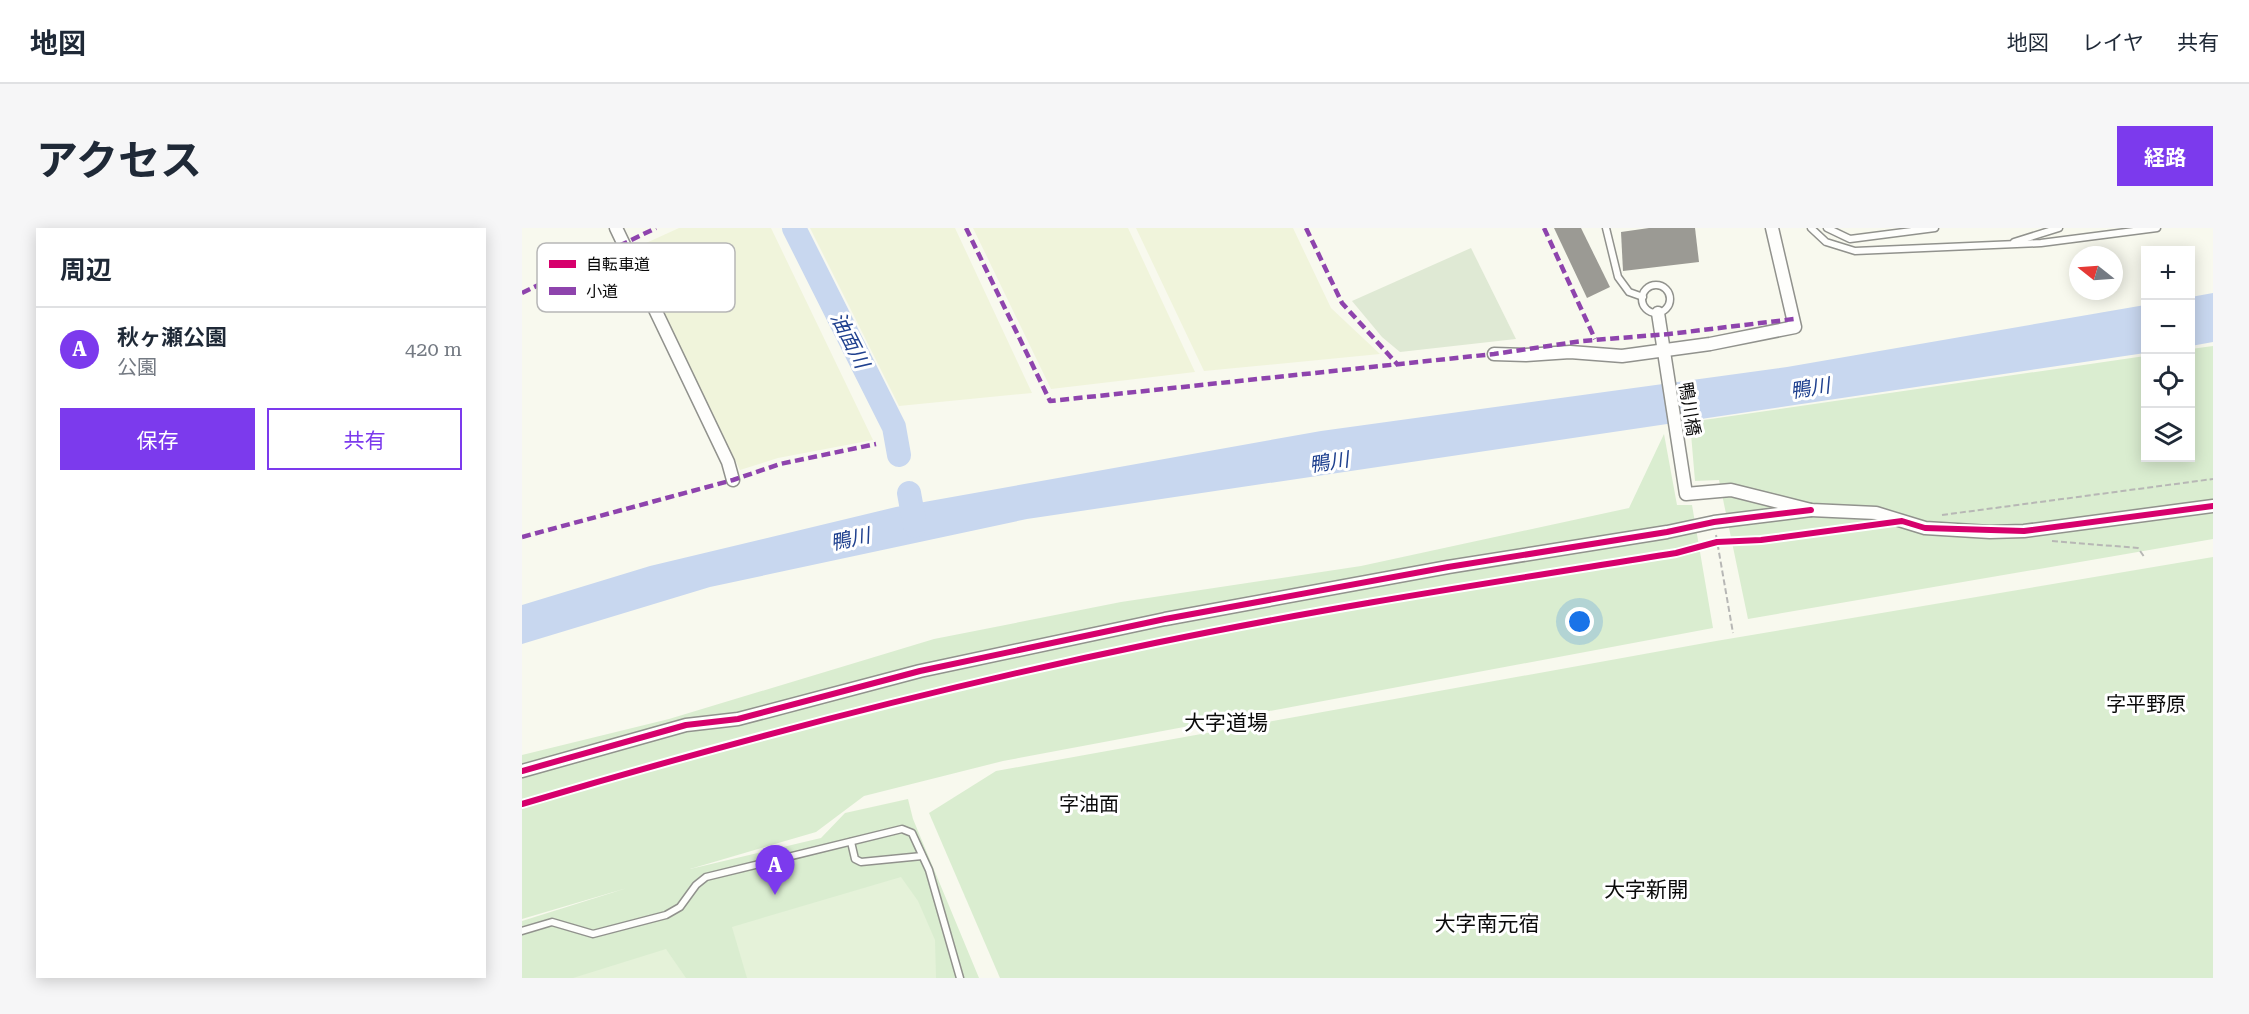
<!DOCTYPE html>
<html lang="ja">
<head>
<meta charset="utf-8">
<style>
  body { margin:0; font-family:"Roboto Serif","Noto Sans JP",serif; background:#f6f6f7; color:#1f2937 }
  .controls { position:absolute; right:18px; top:18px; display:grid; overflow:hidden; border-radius:0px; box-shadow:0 3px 15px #0003 }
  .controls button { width:54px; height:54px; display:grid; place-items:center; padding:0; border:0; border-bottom:2px solid #e0e1e3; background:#fff; color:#1f2937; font:30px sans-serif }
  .compass { position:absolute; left:1547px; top:18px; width:54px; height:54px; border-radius:50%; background:#fff; box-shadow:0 3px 15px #0003; rotate:287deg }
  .you { position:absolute; left:1058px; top:394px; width:21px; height:21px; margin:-15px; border:4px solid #fff; border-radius:50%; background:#1a73e8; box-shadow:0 0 0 9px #1a73e833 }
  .badge { display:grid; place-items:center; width:39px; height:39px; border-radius:50%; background:#7c3aed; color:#fff; font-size:20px; font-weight:700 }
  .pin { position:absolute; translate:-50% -50px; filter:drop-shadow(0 2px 3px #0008) }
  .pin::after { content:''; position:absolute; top:32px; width:21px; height:18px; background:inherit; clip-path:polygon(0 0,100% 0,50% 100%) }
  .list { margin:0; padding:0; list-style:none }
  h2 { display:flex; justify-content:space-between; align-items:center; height:78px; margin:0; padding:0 24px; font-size:26px }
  h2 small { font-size:20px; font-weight:400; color:#747a83 }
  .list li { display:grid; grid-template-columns:39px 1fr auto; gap:18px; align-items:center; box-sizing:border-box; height:84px; padding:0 24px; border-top:2px solid #e0e1e3 }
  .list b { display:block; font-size:22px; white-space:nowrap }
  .list p { margin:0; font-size:20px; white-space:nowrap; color:#747a83 }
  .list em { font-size:20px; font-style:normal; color:#747a83 }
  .actions { display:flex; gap:12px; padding:18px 24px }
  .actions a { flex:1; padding:14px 0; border:2px solid #7c3aed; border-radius:0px; text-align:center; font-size:21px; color:#7c3aed }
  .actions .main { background:#7c3aed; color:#fff }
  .icon { flex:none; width:33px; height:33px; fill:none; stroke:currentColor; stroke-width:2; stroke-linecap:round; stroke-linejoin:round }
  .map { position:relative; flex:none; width:1691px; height:750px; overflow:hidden; border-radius:0px }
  header { display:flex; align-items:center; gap:36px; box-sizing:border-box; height:84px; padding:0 30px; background:#fff; border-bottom:2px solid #e0e1e3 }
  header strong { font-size:28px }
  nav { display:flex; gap:33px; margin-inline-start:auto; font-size:21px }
  .intro { display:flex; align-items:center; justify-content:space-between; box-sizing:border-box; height:144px; padding:0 36px }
  h1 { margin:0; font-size:42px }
  .button { padding:15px 27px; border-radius:0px; background:#7c3aed; color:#fff; font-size:21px; font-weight:700 }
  main { display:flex; gap:36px; padding:0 36px }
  aside { flex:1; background:#fff; border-radius:0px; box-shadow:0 3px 15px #0003 }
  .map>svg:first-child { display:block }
  .farmland { fill:#f0f4db }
  .green { fill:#daedd0 }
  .cemetery { fill:#dfe9d4 }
  .pitch { fill:#e5f2d9 }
  .water { fill:#c8d7ef }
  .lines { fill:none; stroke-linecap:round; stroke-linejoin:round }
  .river { stroke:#c8d7ef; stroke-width:24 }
  .building { fill:#9b9a94 }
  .service-casing { stroke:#91928d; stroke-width:9 }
  .minor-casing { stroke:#91928d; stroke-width:15 }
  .path { stroke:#b7b7b5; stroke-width:2; stroke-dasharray:6 3; stroke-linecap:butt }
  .service { stroke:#fefefc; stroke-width:6 }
  .minor { stroke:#fefefc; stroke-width:12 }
  .quiet { stroke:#8e44ad; stroke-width:4.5; stroke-dasharray:9 4.5; stroke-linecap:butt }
  .cycleway-casing { stroke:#fff; stroke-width:10 }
  .cycleway { stroke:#d6006c; stroke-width:6 }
  .labels { text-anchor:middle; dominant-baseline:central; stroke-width:6; stroke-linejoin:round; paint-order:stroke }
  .street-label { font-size:18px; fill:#0a0a0a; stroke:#fff }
  .water-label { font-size:20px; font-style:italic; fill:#20418f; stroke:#fff }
  .neighbourhood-label { font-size:20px; fill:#0a0a0a; stroke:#fff }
  .quarter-label { font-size:21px; fill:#0a0a0a; stroke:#fff }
  .key { fill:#fff; stroke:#b6b6b6; stroke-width:1.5 }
  .key-label { font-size:16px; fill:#0a0a0a }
</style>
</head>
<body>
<header>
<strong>地図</strong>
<nav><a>地図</a><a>レイヤ</a><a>共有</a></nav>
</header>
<div class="intro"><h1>アクセス</h1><a class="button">経路</a></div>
<main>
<aside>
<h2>周辺<small></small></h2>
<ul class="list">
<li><span class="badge">A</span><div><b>秋ヶ瀬公園</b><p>公園</p></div><em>420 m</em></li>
</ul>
<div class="actions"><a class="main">保存</a><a>共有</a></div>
</aside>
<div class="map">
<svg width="1691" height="750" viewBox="0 0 1691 750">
  <rect width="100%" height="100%" fill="#f8f9ee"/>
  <g class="farmland">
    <polygon points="157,0 249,0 351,212 256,230 218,242 111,21"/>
    <polygon points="288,0 433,0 510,165 377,178"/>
    <polygon points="451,0 606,0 673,144 529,161"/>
    <polygon points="614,0 771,0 809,80 858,126 682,143"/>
  </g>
  <g class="green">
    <polygon points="1691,118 1691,311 1226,391 1197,252 1173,253 1168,194 1623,128 1624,230 1668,230 1669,121"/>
    <polygon points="1142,206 1155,277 1170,277 1191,400 481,533 342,568 294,604 168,641 299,610 323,585 386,571 391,591 457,750 0,750 0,693 105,660 0,691 0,527 147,491 412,411 599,374 839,338 1107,280"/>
    <polygon points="1691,329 1691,750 478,750 407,585 474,543 1194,413"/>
  </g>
  <polygon class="cemetery" points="949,20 994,111 878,124 860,109 830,73"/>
  <g class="pitch">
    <polygon points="379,649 396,673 413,712 414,750 225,750 210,699"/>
    <polygon points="144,721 164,750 51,750"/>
  </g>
  <g class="water">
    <polygon points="1691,65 1691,114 1669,118 1669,69"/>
    <polygon points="1623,77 1623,125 505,291 188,359 0,416 0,377 128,338 374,279 799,203 1265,139"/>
  </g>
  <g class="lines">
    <g class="river">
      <polyline points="272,0 372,199 377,227"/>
      <polyline points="387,265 393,298"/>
    </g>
  </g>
  <g class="building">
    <polygon points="1032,0 1059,0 1088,59 1065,70"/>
    <polygon points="1127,0 1173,0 1177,34 1101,43 1099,4"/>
  </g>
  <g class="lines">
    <g class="service-casing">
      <g id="service">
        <polyline points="1084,0 1096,49 1107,64 1121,69"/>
        <polyline points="1289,0 1304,14 1333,23 1519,15 1635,0"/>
        <polyline points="1305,0 1328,11 1413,0"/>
        <polyline points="1492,14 1537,0"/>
        <circle cx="1134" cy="71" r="14"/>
        <polyline points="329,614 333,631 339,634 400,628"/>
        <polyline points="0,703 30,694 71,706 144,687 158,679 174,657 184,649 380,601 390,605 407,642 438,750"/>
      </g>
    </g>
    <g class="minor-casing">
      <g id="minor">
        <polyline points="94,0 206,234 211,252"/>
        <polyline points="1136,85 1164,266 1209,262 1289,282 1354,285 1403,300 1468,304 1502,303 1691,278"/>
        <polyline points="972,126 1004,127 1048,124 1100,128 1188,116 1273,99 1250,0"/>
        <polyline points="0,543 164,497 216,491 398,443 643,391 926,339 1145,304 1192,294 1289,282"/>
      </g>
    </g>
    <g class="path">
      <polyline points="1420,287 1691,251"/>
      <polyline points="1194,307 1211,405"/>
      <polyline points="1530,313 1616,320 1623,330"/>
      <path d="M0,576C209,514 419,459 633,415C806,379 980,353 1154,325L1195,314L1239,312L1344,298"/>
    </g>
    <use href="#service" class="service"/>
    <use href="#minor" class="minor"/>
    <g class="quiet">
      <polyline points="444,0 528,173 972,126 1060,113 1147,106 1272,91"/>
      <polyline points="784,0 820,75 876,137"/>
      <polyline points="1022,0 1073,111"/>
      <polyline points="0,65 134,0"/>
      <polyline points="0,309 211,252 258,236 354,216"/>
    </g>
    <g class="cycleway-casing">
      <g id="cycleway">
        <polyline points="0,543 164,497 216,491 398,443 643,391 926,339 1145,304 1192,294 1289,282"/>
        <path d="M0,576C209,514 419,459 633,415C806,379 980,353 1154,325L1195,314L1239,312L1380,293L1403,300L1502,303L1691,278"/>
      </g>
    </g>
    <use href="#cycleway" class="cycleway"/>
  </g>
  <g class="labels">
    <g class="street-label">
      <text transform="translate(1168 181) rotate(81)">鴨川橋</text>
    </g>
    <g class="water-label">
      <text transform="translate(328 112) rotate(63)">油面川</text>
      <text transform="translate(1288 160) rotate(-9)">鴨川</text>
      <text transform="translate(807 234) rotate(-9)">鴨川</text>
      <text transform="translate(328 311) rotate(-12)">鴨川</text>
    </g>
    <g class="neighbourhood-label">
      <text x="1624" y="476">字平野原</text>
      <text x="567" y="576">字油面</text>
    </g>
    <g class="quarter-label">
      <text x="704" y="495">大字道場</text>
      <text x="1124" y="662">大字新開</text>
      <text x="965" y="696">大字南元宿</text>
    </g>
  </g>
  <rect x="15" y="15" width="198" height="69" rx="9" class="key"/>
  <rect x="27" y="32" width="27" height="8" fill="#d6006c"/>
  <rect x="27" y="59" width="27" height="8" fill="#8e44ad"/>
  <g class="key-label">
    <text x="64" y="42">自転車道</text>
    <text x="64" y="69">小道</text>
  </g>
</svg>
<div class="controls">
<button>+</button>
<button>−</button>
<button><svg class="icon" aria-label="locate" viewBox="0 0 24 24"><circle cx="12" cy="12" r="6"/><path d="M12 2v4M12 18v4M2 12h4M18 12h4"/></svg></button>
<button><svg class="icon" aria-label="layers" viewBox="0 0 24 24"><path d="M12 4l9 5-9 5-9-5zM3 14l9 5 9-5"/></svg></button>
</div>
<svg class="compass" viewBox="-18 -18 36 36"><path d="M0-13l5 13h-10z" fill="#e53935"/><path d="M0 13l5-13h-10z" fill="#747a83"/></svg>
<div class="you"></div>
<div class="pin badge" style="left:253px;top:667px">A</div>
</div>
</main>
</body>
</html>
